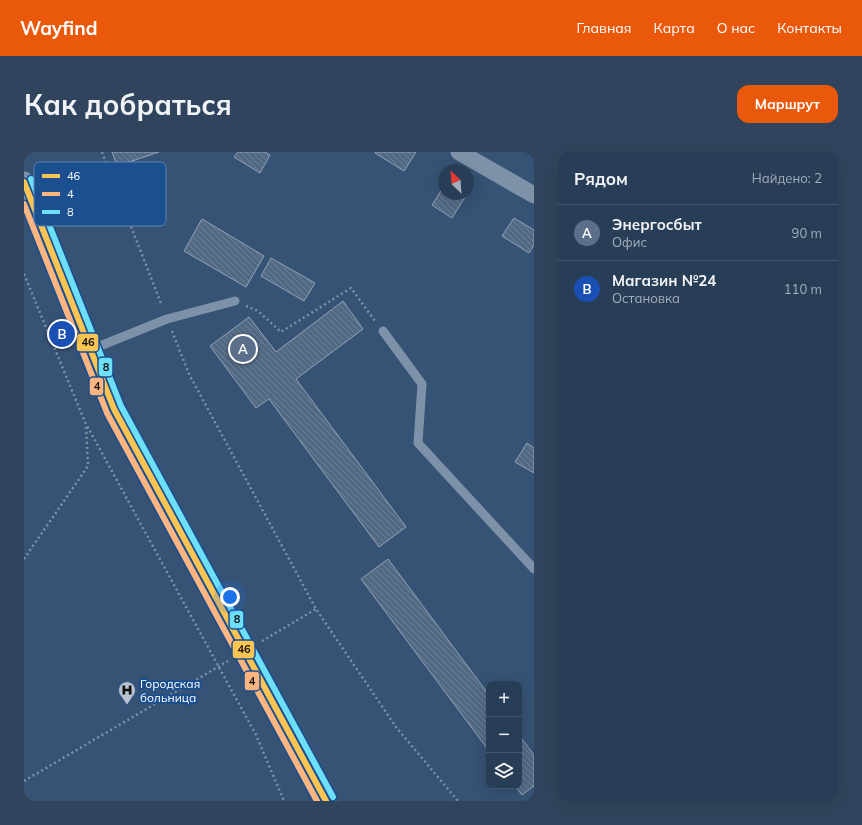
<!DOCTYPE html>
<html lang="ru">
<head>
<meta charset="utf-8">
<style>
  body { margin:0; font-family:Mulish,sans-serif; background:#30455d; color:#f1f3f6 }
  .controls { position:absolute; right:12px; bottom:12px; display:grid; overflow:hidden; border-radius:8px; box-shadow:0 4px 16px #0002 }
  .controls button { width:36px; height:36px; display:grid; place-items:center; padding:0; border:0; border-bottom:1px solid #44576d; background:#283e57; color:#f1f3f6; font:20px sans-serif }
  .compass { position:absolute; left:414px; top:12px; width:36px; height:36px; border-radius:50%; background:#283e57; box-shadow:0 4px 16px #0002; rotate:335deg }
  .you { position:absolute; left:206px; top:445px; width:14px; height:14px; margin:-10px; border:3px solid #fff; border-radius:50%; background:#1a73e8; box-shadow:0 0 0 6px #1a73e833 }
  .badge { display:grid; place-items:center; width:26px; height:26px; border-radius:50%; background:#ea580c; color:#fff; font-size:13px; font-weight:700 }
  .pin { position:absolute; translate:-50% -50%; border:2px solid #fff; box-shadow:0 1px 4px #0006 }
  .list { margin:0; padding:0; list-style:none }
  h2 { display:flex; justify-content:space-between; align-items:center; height:52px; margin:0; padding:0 16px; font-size:17px }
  h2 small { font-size:13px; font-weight:400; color:#a5aeba }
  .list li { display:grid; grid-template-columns:26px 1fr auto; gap:12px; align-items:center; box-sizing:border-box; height:56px; padding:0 16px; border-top:1px solid #44576d }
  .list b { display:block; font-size:15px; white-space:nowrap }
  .list p { margin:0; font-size:13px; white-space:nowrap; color:#a5aeba }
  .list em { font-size:13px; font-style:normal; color:#a5aeba }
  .icon { flex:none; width:22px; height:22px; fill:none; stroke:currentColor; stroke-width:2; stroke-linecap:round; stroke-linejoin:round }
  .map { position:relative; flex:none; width:510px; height:649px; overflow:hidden; border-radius:12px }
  header { display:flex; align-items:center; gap:24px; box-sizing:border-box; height:56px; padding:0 20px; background:#ea580c; color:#fff }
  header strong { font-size:19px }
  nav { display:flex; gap:22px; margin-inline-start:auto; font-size:14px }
  .intro { display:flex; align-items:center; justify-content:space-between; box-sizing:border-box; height:96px; padding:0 24px }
  h1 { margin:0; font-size:28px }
  .button { padding:10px 18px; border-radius:12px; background:#ea580c; color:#fff; font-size:14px; font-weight:700 }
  main { display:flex; gap:24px; padding:0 24px }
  aside { flex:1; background:#283e57; border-radius:12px; box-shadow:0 4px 16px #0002 }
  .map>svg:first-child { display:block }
  .building { fill:url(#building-back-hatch); stroke:#92a2b6 }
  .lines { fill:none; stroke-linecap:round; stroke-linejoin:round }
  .path { stroke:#7d92a8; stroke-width:2.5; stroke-dasharray:2 3; stroke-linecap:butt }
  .service { stroke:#7d92a8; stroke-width:9 }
  .minor { stroke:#7d92a8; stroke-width:17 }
  .tertiary { stroke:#7d92a8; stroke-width:21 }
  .bus-1-casing { stroke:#1b4f8f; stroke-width:9 }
  .bus-2-casing { stroke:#1b4f8f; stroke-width:9 }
  .bus-3-casing { stroke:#1b4f8f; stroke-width:9 }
  .bus-1 { stroke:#fcc553; stroke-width:6 }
  .bus-2 { stroke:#ffb580; stroke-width:6 }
  .bus-3 { stroke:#6ddff8; stroke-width:6 }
  .labels { text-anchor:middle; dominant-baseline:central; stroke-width:4; stroke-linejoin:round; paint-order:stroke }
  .poi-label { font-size:12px; fill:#fff; stroke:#1b4f8f; text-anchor:start }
  .key { fill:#1b4f8f; stroke:#5f84b1; stroke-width:1 }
  .key-label { font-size:11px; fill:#fff }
  .line-badge { stroke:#1b4f8f; stroke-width:1.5 }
  .pale-badge-label { font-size:11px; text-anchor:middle; font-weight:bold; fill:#111 }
</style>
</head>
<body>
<header>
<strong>Wayfind</strong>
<nav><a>Главная</a><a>Карта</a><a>О нас</a><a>Контакты</a></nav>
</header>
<div class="intro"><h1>Как добраться</h1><a class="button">Маршрут</a></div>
<main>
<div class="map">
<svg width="510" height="649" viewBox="0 0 510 649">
  <defs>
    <pattern id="building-back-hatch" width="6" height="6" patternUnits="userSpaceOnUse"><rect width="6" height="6" fill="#526984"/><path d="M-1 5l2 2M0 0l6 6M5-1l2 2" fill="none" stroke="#6c8096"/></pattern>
  </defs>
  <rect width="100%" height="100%" fill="#365274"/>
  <g class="building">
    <polygon points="88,0 135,0 93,14"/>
    <polygon points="214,0 241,0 246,3 236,21 210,5"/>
    <polygon points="351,0 392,0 380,19 351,1"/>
    <polygon points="420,34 420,42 443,42 428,66 408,53"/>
    <polygon points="490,66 510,78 510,93 505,101 478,84"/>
    <polygon points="178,67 240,104 222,135 160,99"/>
    <polygon points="247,106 291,131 280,149 237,124"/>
    <polygon points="319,149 339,177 272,227 382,375 355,395 245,247 232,256 186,194 225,165 252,200"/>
    <polygon points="503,291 510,296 510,321 491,310"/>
    <polygon points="364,407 465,543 465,599 337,427"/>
    <polygon points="495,583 510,603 510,634 498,643 491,634 495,634"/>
  </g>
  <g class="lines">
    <g class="path">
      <polyline points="78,0 138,154"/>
      <polyline points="0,122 61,270 232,583 260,649"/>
      <polyline points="222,154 234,159 257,180 327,136 351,169"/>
      <polyline points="148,179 165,222 292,457 372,575 434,649"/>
      <polyline points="0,407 64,314 62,273"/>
      <polyline points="238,489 292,457"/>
      <polyline points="0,629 204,509"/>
    </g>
    <g class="service">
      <polyline points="359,179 398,232 394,291 510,417"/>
      <polyline points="66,198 143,167 211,149"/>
    </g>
    <polyline class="minor" points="435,0 510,43"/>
    <polyline class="tertiary" points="0,30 90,257 302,649"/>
    <g class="bus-1-casing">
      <polyline id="bus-1" points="0,30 90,257 302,649"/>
    </g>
    <g class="bus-2-casing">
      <polyline id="bus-2" points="0,52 83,261 293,649"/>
    </g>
    <g class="bus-3-casing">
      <polyline id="bus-3" points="7,27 97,254 309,645"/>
    </g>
    <use href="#bus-1" class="bus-1"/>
    <use href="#bus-2" class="bus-2"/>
    <use href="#bus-3" class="bus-3"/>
  </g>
  <defs>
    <g id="hospital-pin" transform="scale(0.9)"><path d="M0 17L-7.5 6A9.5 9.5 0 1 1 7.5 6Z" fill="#b9c2ce" stroke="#1b4f8f"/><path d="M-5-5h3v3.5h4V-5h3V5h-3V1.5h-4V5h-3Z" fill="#111"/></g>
  </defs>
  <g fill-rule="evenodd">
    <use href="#hospital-pin" x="103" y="538"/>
  </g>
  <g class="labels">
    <g class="poi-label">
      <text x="116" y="531">Городская<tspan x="116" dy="14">больница</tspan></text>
    </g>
  </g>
  <rect x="10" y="10" width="132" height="64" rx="6" class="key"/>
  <rect x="18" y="22" width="18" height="4" fill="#fcc553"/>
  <rect x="18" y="40" width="18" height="4" fill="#ffb580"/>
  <rect x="18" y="58" width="18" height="4" fill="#6ddff8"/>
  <g class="key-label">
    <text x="43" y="28">46</text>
    <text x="43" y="46">4</text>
    <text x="43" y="64">8</text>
  </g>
  <g class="line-badge">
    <rect x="52" y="181" width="23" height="19" rx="4" fill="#fcc553"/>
    <rect x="74" y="205" width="15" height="20" rx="4" fill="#6ddff8"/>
    <rect x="65" y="225" width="15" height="19" rx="4" fill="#ffb580"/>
    <rect x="205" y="458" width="15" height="19" rx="4" fill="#6ddff8"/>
    <rect x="208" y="488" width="23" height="19" rx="4" fill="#fcc553"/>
    <rect x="220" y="519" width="16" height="20" rx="4" fill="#ffb580"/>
  </g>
  <g class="pale-badge-label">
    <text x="64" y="194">46</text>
    <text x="82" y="219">8</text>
    <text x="73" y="238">4</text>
    <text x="213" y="471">8</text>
    <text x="220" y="501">46</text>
    <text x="228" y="533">4</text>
  </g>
</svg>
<div class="controls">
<button>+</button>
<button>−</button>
<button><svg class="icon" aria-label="layers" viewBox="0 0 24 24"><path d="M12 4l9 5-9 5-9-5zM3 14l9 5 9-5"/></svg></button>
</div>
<svg class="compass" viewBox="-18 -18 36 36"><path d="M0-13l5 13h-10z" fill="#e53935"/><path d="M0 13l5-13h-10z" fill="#a5aeba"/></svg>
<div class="you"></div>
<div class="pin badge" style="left:219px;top:197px;background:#5c6f8a">A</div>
<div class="pin badge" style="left:38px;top:182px;background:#1a4fb4">B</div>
</div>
<aside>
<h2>Рядом<small>Найдено: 2</small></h2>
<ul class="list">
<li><span class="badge" style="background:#5c6f8a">A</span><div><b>Энергосбыт</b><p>Офис</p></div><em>90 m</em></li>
<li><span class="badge" style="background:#1a4fb4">B</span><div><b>Магазин №24</b><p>Остановка</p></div><em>110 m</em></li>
</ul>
</aside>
</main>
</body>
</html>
